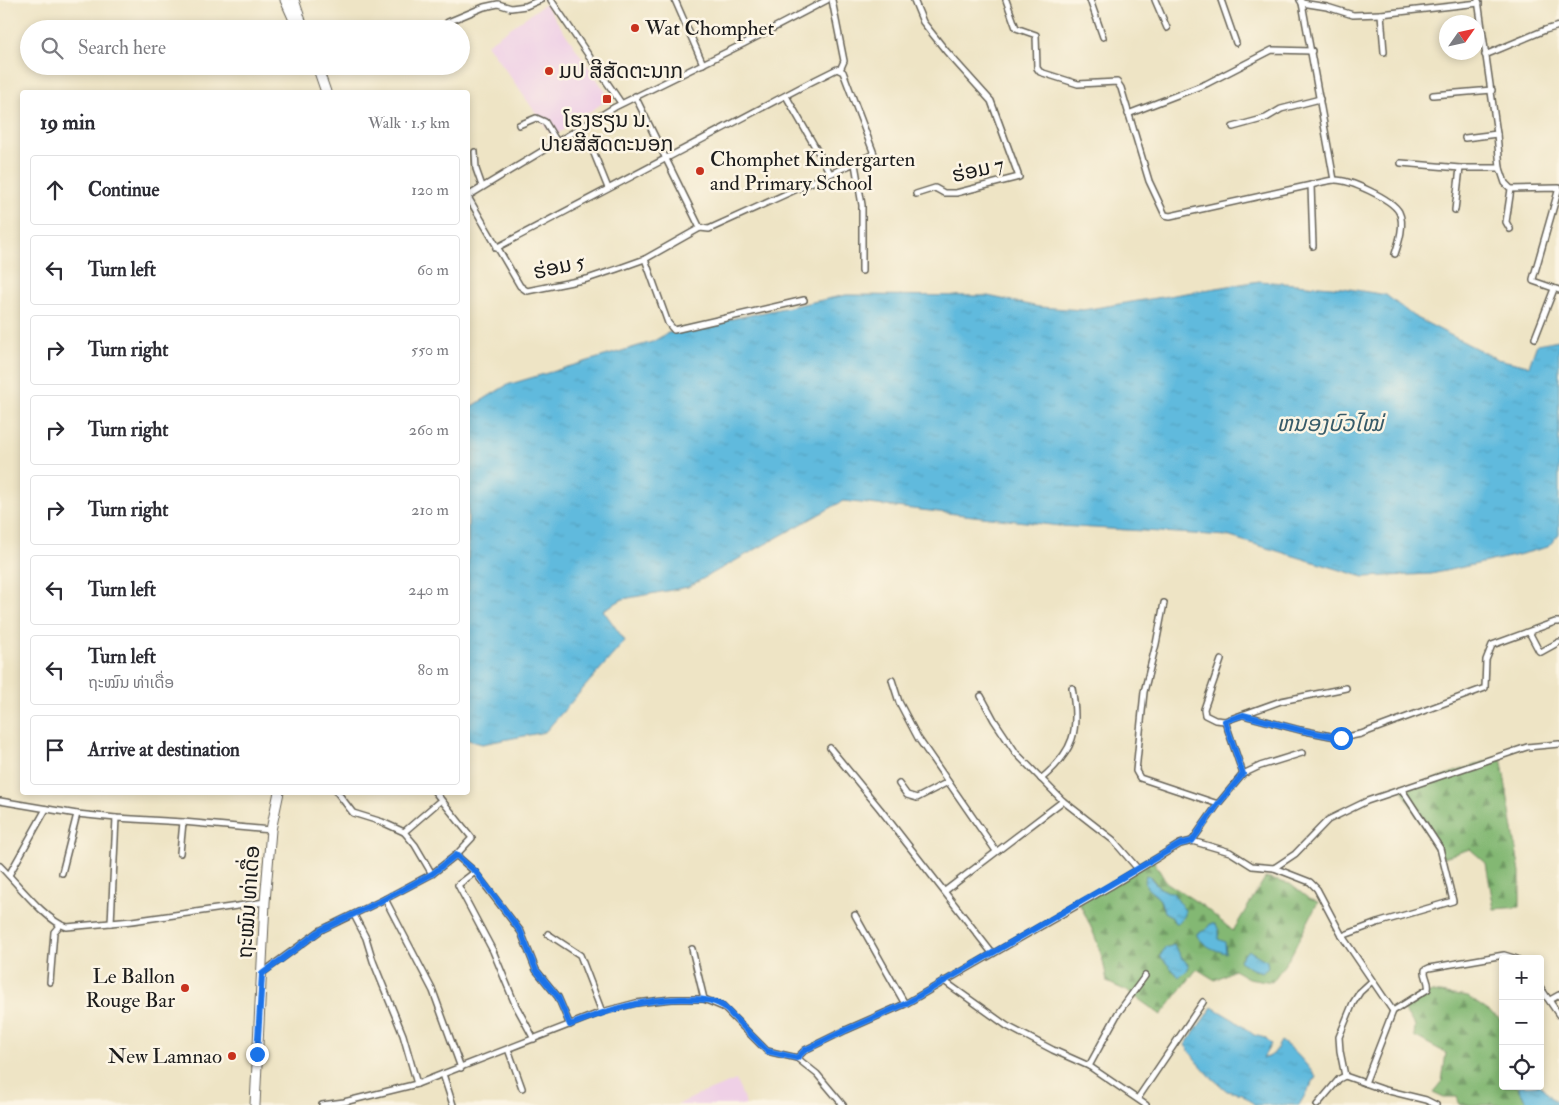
<!DOCTYPE html>
<html lang="en">
<head>
<meta charset="utf-8">
<style>
  body { margin:0; font-family:"IM FELL Double Pica","Noto Sans Lao",serif; background:#f7f7f7; color:#2b2b33 }
  .controls { position:absolute; right:15px; bottom:15px; display:grid; overflow:hidden; border-radius:5px; box-shadow:0 2px 8px #0003 }
  .controls button { width:45px; height:45px; display:grid; place-items:center; padding:0; border:0; border-bottom:1px solid #e1e1e2; background:#fff; color:#2b2b33; font:25px sans-serif }
  .compass { position:absolute; left:1439px; top:15px; width:45px; height:45px; border-radius:50%; background:#fff; box-shadow:0 2px 8px #0003; rotate:56deg }
  .stop { position:absolute; width:15px; height:15px; margin:-11px; border:4px solid #1a73e8; border-radius:50%; background:#fff }
  .stop.end { background:#1a73e8; border-color:#fff; box-shadow:0 1px 5px #0008 }
  .list { margin:0; padding:0; list-style:none }
  h2 { display:flex; justify-content:space-between; align-items:center; height:65px; margin:0; padding:0 20px; font-size:21px }
  h2 small { font-size:16px; font-weight:400; color:#7c7c81 }
  .list li { display:grid; grid-template-columns:32px 1fr auto; gap:15px; align-items:center; box-sizing:border-box; height:70px; margin:0 10px 10px; padding:0 10px; border:1px solid #e1e1e2; border-radius:5px }
  .list b { display:block; font-size:19px; white-space:nowrap }
  .list p { margin:0; font-size:16px; white-space:nowrap; color:#7c7c81 }
  .list em { font-size:16px; font-style:normal; color:#7c7c81 }
  .icon { flex:none; width:28px; height:28px; fill:none; stroke:currentColor; stroke-width:2; stroke-linecap:round; stroke-linejoin:round }
  .map { position:relative; flex:none; width:1559px; height:1105px; overflow:hidden }
  .search { position:absolute; background:#fff; box-shadow:0 2px 8px #0003; left:20px; top:20px; width:450px; height:55px; display:flex; align-items:center; gap:12px; box-sizing:border-box; padding:0 18px; border-radius:28px; color:#7c7c81; font-size:19px }
  .panel { position:absolute; background:#fff; box-shadow:0 2px 8px #0003; left:20px; top:90px; width:450px; height:705px; border-radius:5px }
  .map>svg:first-child { display:block }
  .built { fill:#efd0e6 }
  .forest { fill:url(#forest-firs); stroke:#506a48; fill-rule:evenodd }
  .water { fill:url(#water-ripples); stroke:#3e6b7c }
  .lines { fill:none; stroke-linecap:round; stroke-linejoin:round }
  .street-casing { stroke:#666257; stroke-width:8 }
  .primary-casing { stroke:#666257; stroke-width:11 }
  .street { stroke:#fff; stroke-width:5 }
  .primary { stroke:#fff; stroke-width:9 }
  .route { stroke:#1a73e8; stroke-width:6 }
  .poi-dot { fill:#c8321e; stroke:#fcf5e5; stroke-width:2 }
  .labels { text-anchor:middle; dominant-baseline:central; stroke-width:5; stroke-linejoin:round; paint-order:stroke }
  .poi-label { font-size:21px; fill:#1c1c1c; stroke:#fcf5e5; text-anchor:start }
  .street-label { font-size:21px; fill:#1c1c1c; stroke:#fcf5e5 }
  .water-label { font-size:22px; font-style:italic; fill:#375b69; stroke:#fcf5e5 }
</style>
</head>
<body>
<div class="map">
<svg width="1559" height="1105" viewBox="0 0 1559 1105">
  <defs>
    <pattern id="forest-firs" width="22" height="20" patternUnits="userSpaceOnUse" patternTransform="scale(1.25)"><rect width="22" height="20" fill="#83b873"/><path d="M5 1l3.5 6h-7zM16 11l3.5 6h-7z" fill="#6a955e"/></pattern>
    <pattern id="water-ripples" width="26" height="14" patternUnits="userSpaceOnUse" patternTransform="scale(1.25)"><rect width="26" height="14" fill="#60badd"/><path d="M2 4q2-2 4 0t4 0M15 11q2-2 4 0t4 0" fill="none" stroke="#539fbd"/></pattern>
  </defs>
  <rect width="100%" height="100%" fill="#fcf5e5"/>
  <filter id="ink" filterUnits="userSpaceOnUse"><feTurbulence type="fractalNoise" baseFrequency=".02" numOctaves="2"/><feDisplacementMap in="SourceGraphic" scale="10" xChannelSelector="R" yChannelSelector="G"/><feConvolveMatrix kernelMatrix="1 2 1 2 8 2 1 2 1" color-interpolation-filters="sRGB"/></filter>
  <filter id="wash" filterUnits="userSpaceOnUse"><feTurbulence type="fractalNoise" baseFrequency=".0096" numOctaves="4" result="noise"/><feDisplacementMap in="SourceGraphic" scale="20" xChannelSelector="R" yChannelSelector="G"/><feGaussianBlur stdDeviation="1.12" result="paint"/><feColorMatrix in="noise" values="0 0 0 0 0 0 0 0 0 0 0 0 0 0 0 0 0 1.4 0 .05"/><feComposite in="paint" operator="in"/></filter>
  <g filter="url(#wash)">
    <rect width="100%" height="100%" fill="#eee4c5"/>
    <g class="built">
      <polygon points="545,4 610,98 553,137 487,44"/>
      <polygon points="736,1080 746,1105 677,1105 698,1095"/>
    </g>
    <g class="forest">
      <polygon points="1501,756 1520,873 1520,907 1494,909 1486,863 1470,849 1441,858 1402,790"/>
      <path d="M1153,860L1166,882L1203,906L1233,931L1265,878L1290,884L1309,899L1318,902L1290,957L1272,982L1248,978L1234,970L1215,980L1197,969L1161,1015L1127,991L1107,982C1103,953 1093,929 1079,903ZM1150,876L1159,887L1167,892L1185,910L1175,923L1171,915L1164,912L1159,898L1152,893ZM1160,956H1181L1189,966L1179,977Z"/>
      <polygon points="1432,992 1468,997 1500,1019 1503,1027 1503,1086 1519,1086 1519,1090 1529,1105 1460,1105 1457,1097 1444,1097 1433,1092 1442,1081 1446,1053 1414,1036 1415,1026 1401,1007"/>
    </g>
    <g class="water">
      <polygon points="1259,281 1343,288 1386,295 1413,316 1497,359 1529,366 1537,344 1559,340 1559,534 1548,547 1514,556 1431,574 1364,577 1227,536 1060,526 843,501 688,587 623,599 603,610 625,641 545,732 482,744 468,740 468,409 507,385 652,342 668,333 684,329 846,295 988,296 1039,307 1083,310"/>
      <path d="M1146,876H1149C1156,884 1161,892 1172,892C1178,898 1179,904 1185,910V915L1179,923H1175L1171,916L1164,912C1163,909 1162,904 1160,900C1154,891 1142,890 1146,876Z"/>
      <path d="M1210,924H1215L1219,930L1218,939L1225,942L1226,953C1213,950 1205,946 1197,936V933L1206,930Z"/>
      <polygon points="1174,945 1181,956 1189,966 1187,971 1179,977 1160,956 1165,948"/>
      <polygon points="1248,950 1267,961 1268,968 1263,972 1252,969 1239,961"/>
      <path d="M1212,1007L1234,1020L1254,1035L1265,1038L1271,1044L1263,1058C1275,1057 1276,1049 1281,1041C1296,1051 1306,1064 1316,1077L1299,1105H1255L1242,1094L1227,1091L1211,1077L1195,1059L1185,1045Z"/>
      <polygon points="1540,1085 1552,1098 1559,1103 1559,1105 1529,1105 1519,1090 1519,1086"/>
    </g>
  </g>
  <g filter="url(#ink)">
    <g class="lines">
      <g class="street-casing">
        <g id="street">
          <polyline points="551,0 621,103"/>
          <polyline points="675,0 703,64"/>
          <polyline points="832,0 844,61 840,70"/>
          <polyline points="914,0 923,22 946,51 991,101 1019,177 956,193 944,193 935,188 916,194"/>
          <polyline points="1006,0 1016,28 1036,35 1037,68 1040,72 1078,84 1117,82 1121,88 1149,181 1165,215 1170,216 1311,185"/>
          <polyline points="1090,0 1103,37"/>
          <polyline points="1155,0 1167,28"/>
          <polyline points="1221,0 1236,43"/>
          <polyline points="1300,0 1302,3 1334,180"/>
          <polyline points="1478,0 1497,134 1500,168 1505,183 1511,189 1559,188 1533,279 1533,281 1559,290"/>
          <polyline points="1302,3 1327,7 1353,15 1381,14"/>
          <polyline points="448,22 484,7 498,4 511,8 526,6 540,0"/>
          <polyline points="1384,52 1381,14 1479,3"/>
          <polyline points="1485,55 1545,30 1559,26"/>
          <polyline points="1433,95 1492,90"/>
          <polyline points="635,96 700,228"/>
          <polyline points="786,96 830,173"/>
          <polyline points="1128,114 1206,84 1272,50 1312,51"/>
          <polyline points="519,125 536,118 545,122 557,142"/>
          <polyline points="1233,127 1266,118 1281,109 1320,99"/>
          <polyline points="579,128 593,151 608,188"/>
          <polyline points="1465,138 1497,134"/>
          <polyline points="475,152 476,169 482,186"/>
          <polyline points="1401,163 1460,168 1500,168"/>
          <polyline points="855,164 862,205 862,271"/>
          <polyline points="468,196 615,107 743,44 827,0"/>
          <polyline points="468,197 520,286 527,291 587,279 617,269 645,259 700,228"/>
          <polyline points="1455,210 1460,168"/>
          <polyline points="1510,229 1506,222 1511,189"/>
          <path d="M1313,246L1311,185C1318,183 1326,181 1334,180C1349,179 1392,199 1399,212C1405,224 1399,242 1395,254"/>
          <polyline points="496,248 809,83 837,69 843,72 874,154 709,229 700,228"/>
          <polyline points="645,259 668,323 674,330 804,300"/>
          <polyline points="1535,338 1554,289"/>
          <polyline points="1164,603 1156,644 1144,692 1136,771 1140,778 1218,804"/>
          <polyline points="1529,632 1539,651 1541,652 1559,642"/>
          <polyline points="1221,660 1204,709 1205,715 1215,720 1225,721 1281,701 1346,688"/>
          <polyline points="892,680 899,702 918,738 996,851"/>
          <polyline points="981,696 994,720 1016,753 1063,801 1113,840 1138,869"/>
          <polyline points="1243,715 1300,730 1341,738 1361,734 1485,688 1486,660 1492,645 1555,622 1559,622"/>
          <polyline points="1225,721 1243,774"/>
          <polyline points="830,748 880,809 992,953"/>
          <path d="M1041,779C1074,751 1080,731 1072,688"/>
          <polyline points="899,784 907,795 917,798 948,782"/>
          <polyline points="337,792 353,813 382,822 404,832 441,800"/>
          <polyline points="0,801 77,814 116,818 183,822 271,830"/>
          <polyline points="404,832 415,845 432,874"/>
          <polyline points="1192,841 1218,804 1243,774 1260,766 1302,753"/>
          <polyline points="180,853 183,822"/>
          <polyline points="456,855 475,872 521,932 536,970 558,997 570,1025"/>
          <path d="M0,866C16,882 47,922 67,927L132,921L265,902"/>
          <polyline points="1274,868 1310,882 1317,889 1342,936 1393,1011"/>
          <polyline points="475,872 458,885 493,951 515,1004 534,1039"/>
          <polyline points="62,873 77,814"/>
          <polyline points="9,875 46,809"/>
          <polyline points="945,891 1063,801"/>
          <polyline points="385,899 433,991 461,1068"/>
          <polyline points="354,915 366,938 373,961 403,1035 417,1084"/>
          <polyline points="855,915 905,1004"/>
          <polyline points="111,923 116,818"/>
          <polyline points="548,934 580,955 602,1012"/>
          <polyline points="1342,936 1377,923 1453,901 1440,848 1402,790"/>
          <polyline points="692,949 704,999"/>
          <polyline points="262,973 321,930 385,899 432,874 456,855 472,838 435,792"/>
          <polyline points="944,981 1007,1026 1053,1050 1089,1066 1146,1105"/>
          <polyline points="50,982 54,932 60,925"/>
          <polyline points="1540,987 1559,1015"/>
          <polyline points="1550,1000 1559,995"/>
          <polyline points="508,1049 522,1088"/>
          <polyline points="797,1058 805,1050 846,1030 905,1004 1111,886 1180,844 1192,841 1230,852 1252,866 1274,868 1295,854 1328,820 1367,801 1527,747 1559,744"/>
          <polyline points="1089,1066 1118,1013 1145,976"/>
          <polyline points="443,1074 453,1105"/>
          <polyline points="1345,1076 1340,1051 1339,1037 1353,1003 1360,992 1372,981"/>
          <path d="M1365,1083L1393,1011L1428,989C1430,982 1424,977 1425,970L1429,968L1504,955L1517,959"/>
          <polyline points="1138,1098 1203,1002"/>
          <polyline points="322,1105 344,1102 417,1084 602,1012 636,1003 672,999 704,999 723,1007 767,1051 797,1058 817,1074 843,1105"/>
          <polyline points="1317,1105 1339,1079 1345,1076 1385,1090 1426,1100 1436,1105"/>
        </g>
      </g>
      <g class="primary-casing">
        <g id="primary">
          <polyline points="285,0 298,29"/>
          <polyline points="294,0 302,24"/>
          <polyline points="317,66 326,92"/>
          <polyline points="255,1105 265,902 271,830 279,792"/>
        </g>
      </g>
      <use href="#street" class="street"/>
      <use href="#primary" class="primary"/>
    </g>
  </g>
  <g class="lines" filter="url(#ink)">
    <path class="route" d="M257,1054L262,974L321,930L385,899L432,874L456,855L476,872L521,932L536,970L558,997L570,1025C608,1010 645,998 686,999C699,999 711,999 723,1006L767,1051L797,1058L805,1050L846,1030L905,1004L1180,844L1192,841L1218,804L1243,774L1225,721L1243,715L1300,730L1341,738"/>
  </g>
  <g class="poi-dot">
    <circle cx="635" cy="28" r="5"/>
    <circle cx="549" cy="71" r="5"/>
    <rect x="602" y="94" width="10" height="10" rx="2.5"/>
    <circle cx="700" cy="171" r="5"/>
    <circle cx="185" cy="988" r="5"/>
    <circle cx="232" cy="1056" r="5"/>
  </g>
  <g class="labels">
    <g class="poi-label">
      <text x="645" y="28">Wat Chomphet</text>
      <text x="559" y="71">ມປ ສີສັດຕະນາກ</text>
      <text x="607" y="120" text-anchor="middle">ໂຮງຮຽນ ນ.<tspan x="607" dy="24">ປາຍສີສັດຕະນອກ</tspan></text>
      <text x="710" y="159">Chomphet Kindergarten<tspan x="710" dy="24">and Primary School</tspan></text>
      <text x="175" y="976" text-anchor="end">Le Ballon<tspan x="175" dy="24">Rouge Bar</tspan></text>
      <text x="222" y="1056" text-anchor="end">New Lamnao</text>
    </g>
    <g class="street-label">
      <text transform="translate(978 170) rotate(-13)">ຮ່ອມ 7</text>
      <text transform="translate(559 267) rotate(-13)">ຮ່ອມ 5</text>
      <text transform="translate(249 902) rotate(-86)">ຖະໝົນ ທ່າເດື່ອ</text>
    </g>
    <g class="water-label">
      <text x="1330" y="424">ຫນອງບົວໄໝ່</text>
    </g>
  </g>
</svg>
<div class="controls">
<button>+</button>
<button>−</button>
<button><svg class="icon" aria-label="locate" viewBox="0 0 24 24"><circle cx="12" cy="12" r="6"/><path d="M12 2v4M12 18v4M2 12h4M18 12h4"/></svg></button>
</div>
<svg class="compass" viewBox="-18 -18 36 36"><path d="M0-13l5 13h-10z" fill="#e53935"/><path d="M0 13l5-13h-10z" fill="#7c7c81"/></svg>
<div class="stop" style="left:1341px;top:738px"></div>
<div class="stop end" style="left:257px;top:1054px"></div>
<div class="search"><svg class="icon" aria-label="search" viewBox="0 0 24 24"><circle cx="10" cy="10" r="6"/><path d="M15 15l6 6"/></svg>Search here</div>
<section class="panel">
<h2>19 min<small>Walk · 1.5 km</small></h2>
<ul class="list">
<li><svg class="icon" aria-label="ahead" viewBox="0 0 24 24"><path d="M12 20V5M6 11l6-6 6 6"/></svg><div><b>Continue</b></div><em>120 m</em></li>
<li><svg class="icon" aria-label="left" viewBox="0 0 24 24"><path d="M17 20v-9H6M10 6l-5 5 5 5"/></svg><div><b>Turn left</b></div><em>60 m</em></li>
<li><svg class="icon" aria-label="right" viewBox="0 0 24 24"><path d="M7 20v-9h11M14 6l5 5-5 5"/></svg><div><b>Turn right</b></div><em>550 m</em></li>
<li><svg class="icon" aria-label="right" viewBox="0 0 24 24"><path d="M7 20v-9h11M14 6l5 5-5 5"/></svg><div><b>Turn right</b></div><em>260 m</em></li>
<li><svg class="icon" aria-label="right" viewBox="0 0 24 24"><path d="M7 20v-9h11M14 6l5 5-5 5"/></svg><div><b>Turn right</b></div><em>210 m</em></li>
<li><svg class="icon" aria-label="left" viewBox="0 0 24 24"><path d="M17 20v-9H6M10 6l-5 5 5 5"/></svg><div><b>Turn left</b></div><em>240 m</em></li>
<li><svg class="icon" aria-label="left" viewBox="0 0 24 24"><path d="M17 20v-9H6M10 6l-5 5 5 5"/></svg><div><b>Turn left</b><p>ຖະໝົນ ທ່າເດື່ອ</p></div><em>80 m</em></li>
<li><svg class="icon" aria-label="arrive" viewBox="0 0 24 24"><path d="M6 21V4h12l-3 4 3 4H6"/></svg><div><b>Arrive at destination</b></div></li>
</ul>
</section>
</div>
</body>
</html>
